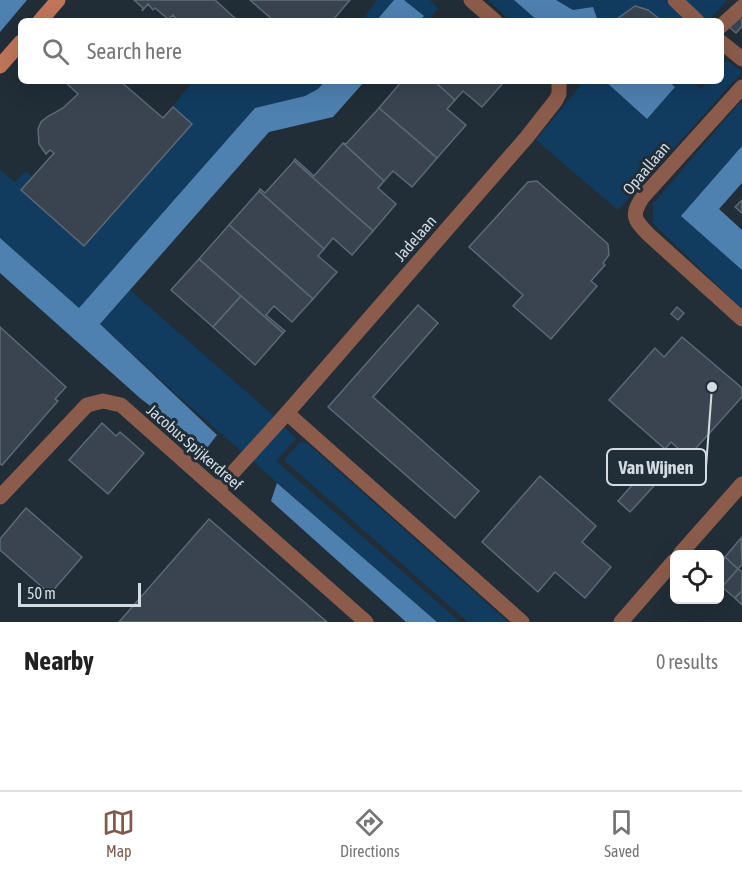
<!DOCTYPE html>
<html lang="en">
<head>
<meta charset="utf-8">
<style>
  body { margin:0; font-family:"Asap Condensed",sans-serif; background:#f2f2f2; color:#222 }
  .controls { position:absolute; right:18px; bottom:18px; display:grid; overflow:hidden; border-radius:9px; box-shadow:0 6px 24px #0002 }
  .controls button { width:54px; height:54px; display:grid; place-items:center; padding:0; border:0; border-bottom:2px solid #e0e0e0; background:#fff; color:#222; font:30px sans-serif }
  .scale { position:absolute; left:18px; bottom:15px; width:123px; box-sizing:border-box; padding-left:6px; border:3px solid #d4dce3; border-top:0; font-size:16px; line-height:21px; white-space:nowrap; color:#d4dce3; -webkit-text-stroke:4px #212d37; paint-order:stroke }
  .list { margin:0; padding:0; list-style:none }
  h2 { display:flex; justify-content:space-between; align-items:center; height:78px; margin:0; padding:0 24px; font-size:26px }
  h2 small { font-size:20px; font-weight:400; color:#767676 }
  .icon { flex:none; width:33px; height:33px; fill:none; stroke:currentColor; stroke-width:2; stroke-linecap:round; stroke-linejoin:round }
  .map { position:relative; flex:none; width:742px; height:622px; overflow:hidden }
  .search { position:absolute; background:#fff; box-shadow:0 6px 24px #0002; left:18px; right:18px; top:18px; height:66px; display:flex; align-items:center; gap:15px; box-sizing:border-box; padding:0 21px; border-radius:9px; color:#767676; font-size:22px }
  .sheet { height:168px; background:#fff }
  nav { display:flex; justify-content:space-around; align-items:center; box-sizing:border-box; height:84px; border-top:2px solid #e0e0e0; background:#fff; font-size:16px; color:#767676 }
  nav a { display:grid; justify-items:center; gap:3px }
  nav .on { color:#805a4d }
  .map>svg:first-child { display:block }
  .green { fill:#113c60 }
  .water { fill:#4e80b0 }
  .building { fill:#394450; stroke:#5d6a76; stroke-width:1.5 }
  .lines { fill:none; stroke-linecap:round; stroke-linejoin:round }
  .street { stroke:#8b5c4b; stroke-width:15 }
  .secondary { stroke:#c1755b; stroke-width:15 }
  .labels { text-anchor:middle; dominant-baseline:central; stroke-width:6; stroke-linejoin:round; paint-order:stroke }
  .street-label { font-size:16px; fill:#d4dce3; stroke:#212d37 }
  .leader { fill:none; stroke:#d4dce3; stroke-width:2 }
  .callout-dot { fill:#d4dce3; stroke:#212d37; stroke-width:2 }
  .callout { fill:#212d37; stroke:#d4dce3; stroke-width:2 }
  .callout-label { font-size:18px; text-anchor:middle; font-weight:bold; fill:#d4dce3 }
</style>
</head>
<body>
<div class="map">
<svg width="742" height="622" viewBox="0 0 742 622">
  <rect width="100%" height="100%" fill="#212d37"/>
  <g class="green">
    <polygon points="377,0 394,0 376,21 362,21"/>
    <polygon points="404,0 430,0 438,8 429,21 426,21 424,16"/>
    <polygon points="488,0 514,0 538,21 511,21"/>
    <polygon points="556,0 665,0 690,21 598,21 593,7 573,10"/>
    <polygon points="684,0 727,0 708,21"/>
    <polygon points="727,60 742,72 618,210 536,140 580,86 576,81 605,81 647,119 674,87 668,81 692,81 701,89 708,81 721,81 721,66"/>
    <polygon points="193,81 318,81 322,84 318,89 305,96 255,108 79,308 0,238 0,170 15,182 26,171 51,195 115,209 193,124 172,107"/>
    <polygon points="742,100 742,146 682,216 742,270 742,309 653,223 653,204"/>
    <polygon points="130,290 274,416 296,439 276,461 460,622 437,622 177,395 100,324"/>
    <polygon points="300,442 307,443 508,622 468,622 284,460"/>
  </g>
  <g class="water">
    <polygon points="0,0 27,0 0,32"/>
    <polygon points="394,0 404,0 424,16 420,21 376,21"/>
    <polygon points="514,0 556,0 573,10 593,7 598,21 538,21"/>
    <polygon points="325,81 365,81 333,117 269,132 100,324 217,435 207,448 141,399 0,273 0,238 79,308 255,108 305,96 318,89"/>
    <polygon points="605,81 668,81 675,87 647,119"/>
    <polygon points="742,146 742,183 719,209 742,230 742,270 681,216"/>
    <polygon points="277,483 437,622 406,622 271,501"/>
  </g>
  <g class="building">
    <polygon points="134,0 215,0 238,21 182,21 180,19 178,21 173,15 166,21 168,19 155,8 153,10 148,4 142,11 143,8"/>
    <polygon points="250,0 350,0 332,21 274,21"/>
    <polygon points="635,6 648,10 662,21 614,21"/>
    <polygon points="738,17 742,20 742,26 736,33 729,27"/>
    <polygon points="64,81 120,81 163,118 173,107 192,124 84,246 21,190 54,153 50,150 46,154 39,144 38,129 41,122 47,117 63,108 78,94"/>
    <polygon points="402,81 434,81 455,100 447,109 466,125 437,158 379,108"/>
    <polygon points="434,81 505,81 482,107 463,91 455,100"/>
    <polygon points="379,108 437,158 412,187 393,171 384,181 343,143 346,144"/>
    <polygon points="343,143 384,181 378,188 396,204 373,231 294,161 295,159 314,176"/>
    <polygon points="294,161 373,231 352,255 333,238 324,249 259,191 260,189 265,193"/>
    <polygon points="537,181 608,244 609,255 603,263 605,265 591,281 597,286 551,339 513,306 523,295 469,247 528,182"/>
    <polygon points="259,191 324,249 318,256 337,272 313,299 229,225"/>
    <polygon points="742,200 742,213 735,207"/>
    <polygon points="229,225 313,299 292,322 274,306 266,315 285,331 283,333 199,259"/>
    <polygon points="199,259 241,296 213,327 171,290"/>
    <polygon points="241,296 283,333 255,365 213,327"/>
    <polygon points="418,305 438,323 373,397 479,491 455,518 328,407"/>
    <polygon points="677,307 684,313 678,320 671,314"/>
    <polygon points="0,327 66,387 55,399 58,401 2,465 0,464"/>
    <polygon points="682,337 742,388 742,397 688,457 671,442 665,449 609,400 655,348 664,357"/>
    <polygon points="102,423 116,436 120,432 144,453 108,494 69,460"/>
    <polygon points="649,466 662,477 630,512 618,501"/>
    <polygon points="540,476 596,526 582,542 611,567 585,598 555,572 538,592 482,542"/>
    <polygon points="26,508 82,557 50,594 0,550 0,539"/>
    <polygon points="209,519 327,622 119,622"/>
    <polygon points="741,538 742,564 738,569 725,557"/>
    <polygon points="725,557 738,569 722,587 720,585 720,563"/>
    <polygon points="738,569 742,572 742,591 735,598 722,587"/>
    <polygon points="742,591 742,605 735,598"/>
  </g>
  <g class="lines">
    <g class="street">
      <polyline points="471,0 495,21"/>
      <polyline points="675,0 697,21"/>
      <polyline points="721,26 742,7"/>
      <polyline points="721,42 742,59"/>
      <path d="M742,87L642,198C631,216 634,219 648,234L742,319"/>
      <polyline points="217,490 287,413"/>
      <polyline points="0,497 87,405 103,401 121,405 366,622"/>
      <polyline points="680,554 742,484"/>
      <polyline points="522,622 287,413 527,137 556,100 559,94 559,81"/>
      <polyline points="621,622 674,561"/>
    </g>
    <g class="secondary">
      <polyline points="40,21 58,0"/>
      <polyline points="0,66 21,42"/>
    </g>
  </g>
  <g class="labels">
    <g class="street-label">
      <text transform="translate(646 168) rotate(-50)">Opaallaan</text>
      <text transform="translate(415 238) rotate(-49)">Jadelaan</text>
      <text transform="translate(195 447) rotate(41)">Jacobus Spijkerdreef</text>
    </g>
  </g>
  <path class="leader" d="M712 387L706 467"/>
  <circle class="callout-dot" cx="712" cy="387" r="6"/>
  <rect class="callout" x="607" y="449" width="99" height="36" rx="6"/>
  <g class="callout-label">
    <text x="656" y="474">Van Wijnen</text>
  </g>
</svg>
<div class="controls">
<button><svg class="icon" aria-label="locate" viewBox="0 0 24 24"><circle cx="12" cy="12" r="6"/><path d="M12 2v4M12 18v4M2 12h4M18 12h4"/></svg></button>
</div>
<div class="scale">50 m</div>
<div class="search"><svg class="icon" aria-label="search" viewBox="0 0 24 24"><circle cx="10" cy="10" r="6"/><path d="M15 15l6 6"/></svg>Search here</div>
</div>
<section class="sheet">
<h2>Nearby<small>0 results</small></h2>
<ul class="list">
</ul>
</section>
<nav>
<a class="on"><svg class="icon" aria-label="map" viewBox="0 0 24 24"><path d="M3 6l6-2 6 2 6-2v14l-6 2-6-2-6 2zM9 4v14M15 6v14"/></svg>Map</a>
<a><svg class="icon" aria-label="directions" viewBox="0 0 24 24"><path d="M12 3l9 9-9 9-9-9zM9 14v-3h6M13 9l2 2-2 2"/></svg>Directions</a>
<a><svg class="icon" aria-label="saved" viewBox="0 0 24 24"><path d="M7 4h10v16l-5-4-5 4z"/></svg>Saved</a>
</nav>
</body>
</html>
